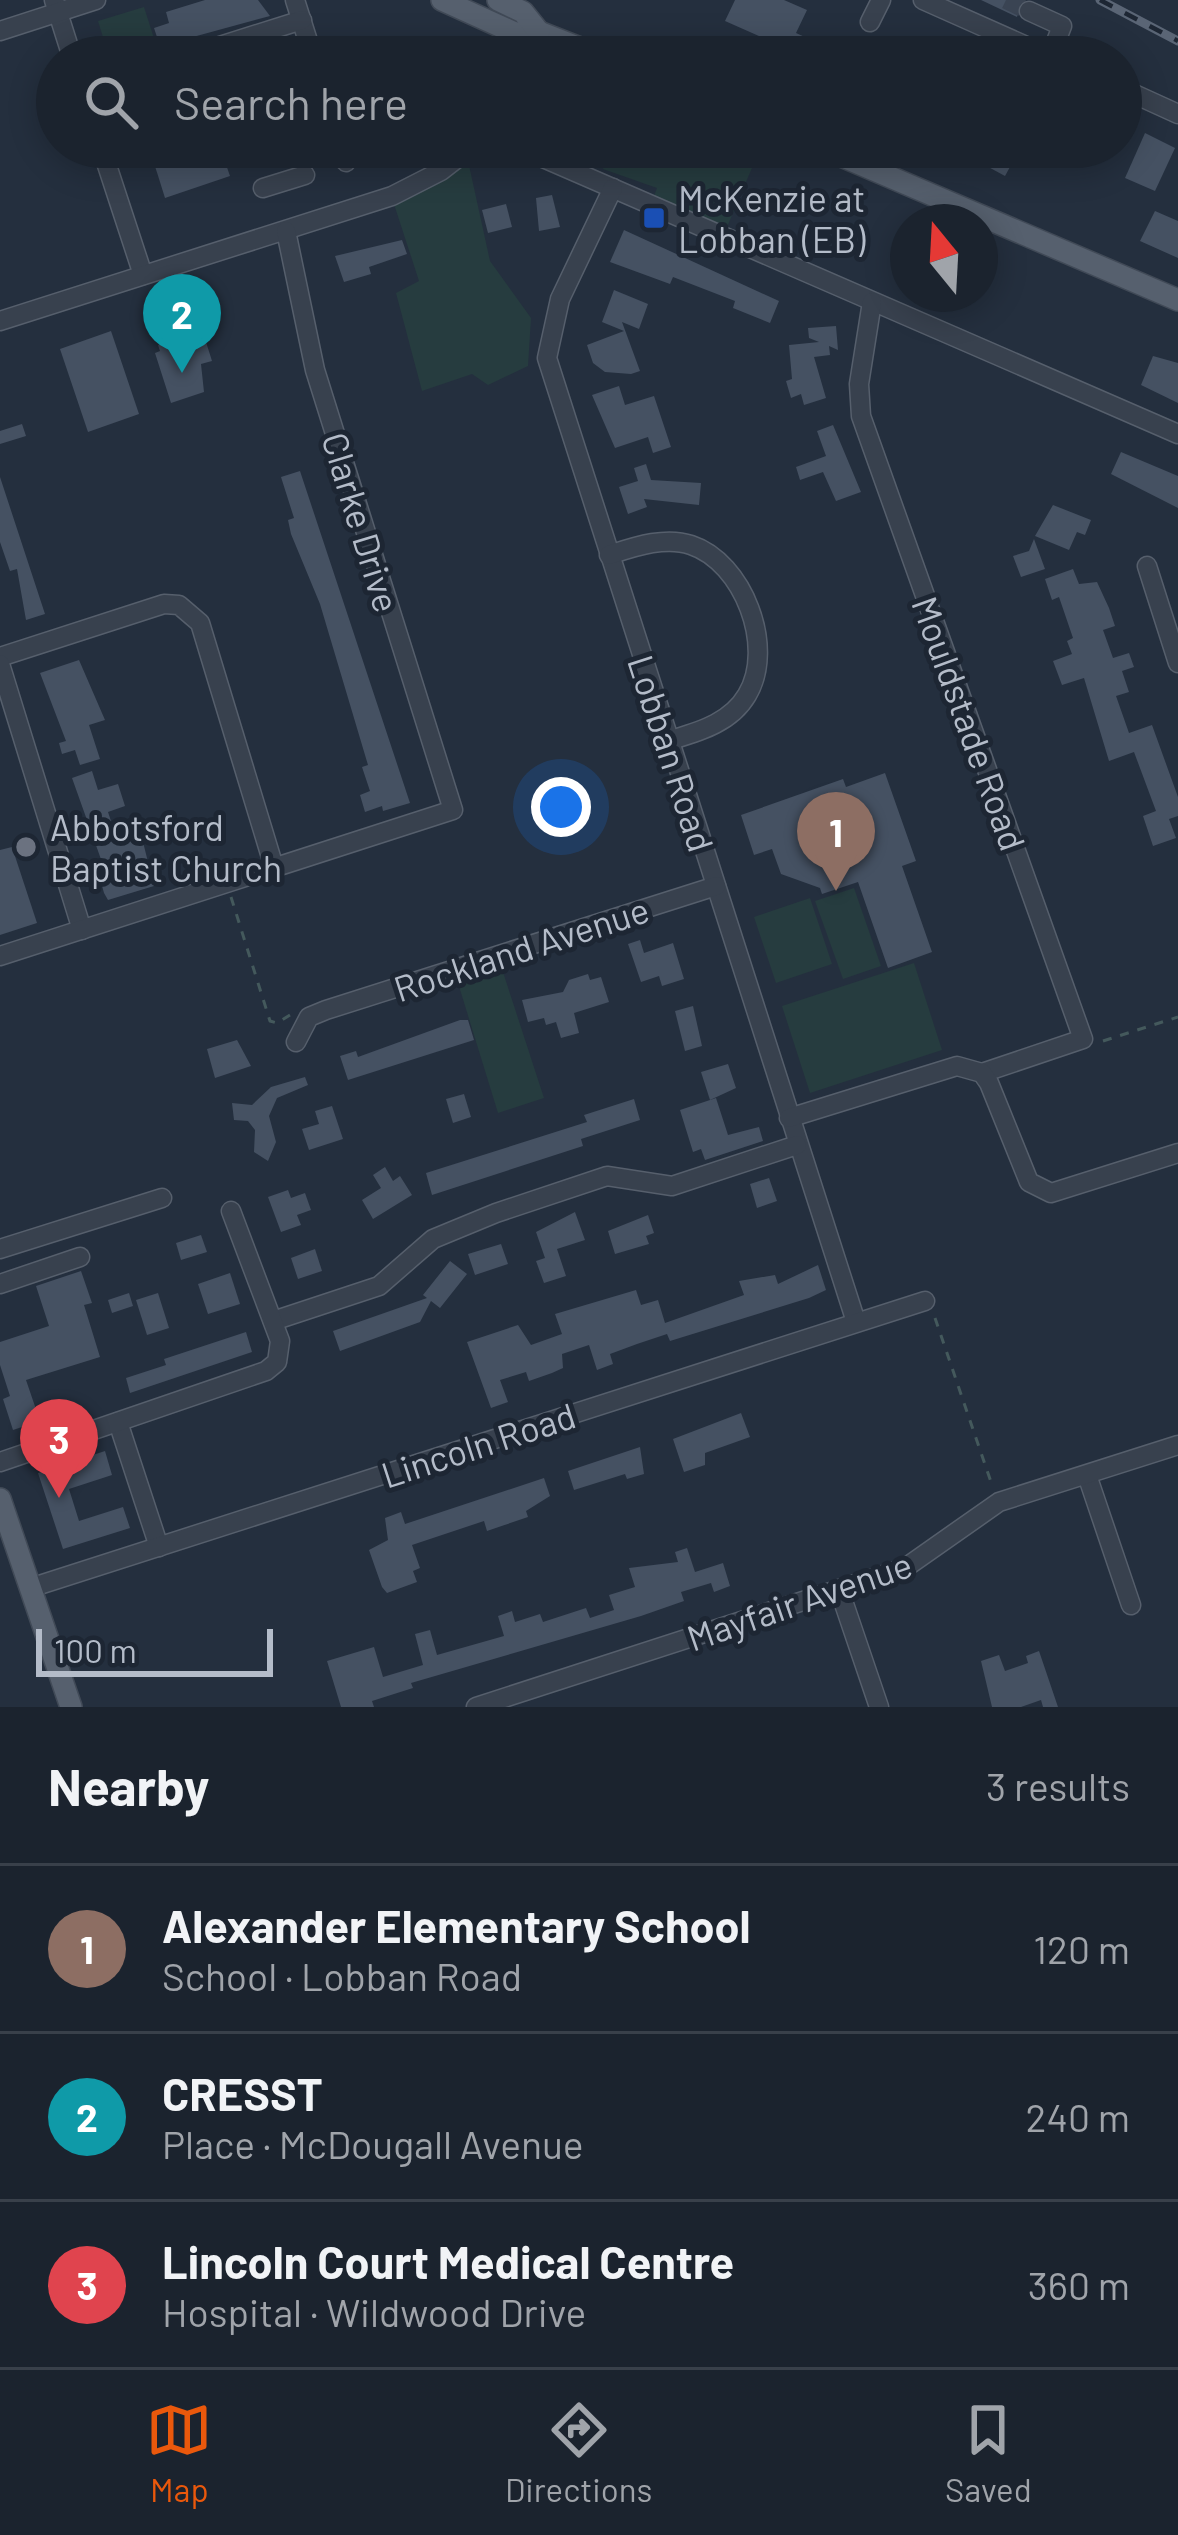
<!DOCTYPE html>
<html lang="en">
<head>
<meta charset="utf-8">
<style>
  body { margin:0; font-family:Barlow,sans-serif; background:#282f3a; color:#f1f3f6 }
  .compass { position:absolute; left:890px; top:204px; width:108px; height:108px; border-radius:50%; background:#1b232e; box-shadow:0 6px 30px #0003; rotate:342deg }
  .scale { position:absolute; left:36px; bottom:30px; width:237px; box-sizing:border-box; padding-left:12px; border:6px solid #b4bcc9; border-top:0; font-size:33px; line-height:42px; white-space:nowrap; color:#b4bcc9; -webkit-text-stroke:9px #1d2633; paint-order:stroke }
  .you { position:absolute; left:561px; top:807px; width:42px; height:42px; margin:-30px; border:9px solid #fff; border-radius:50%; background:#1a73e8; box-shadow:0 0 0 18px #1a73e833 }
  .badge { display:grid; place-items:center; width:78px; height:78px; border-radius:50%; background:#ea580c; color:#fff; font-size:39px; font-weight:700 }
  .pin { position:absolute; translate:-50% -99px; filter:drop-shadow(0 3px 6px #0008) }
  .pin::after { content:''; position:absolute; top:63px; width:42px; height:36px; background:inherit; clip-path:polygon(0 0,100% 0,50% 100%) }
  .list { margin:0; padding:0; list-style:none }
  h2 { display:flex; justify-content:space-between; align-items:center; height:156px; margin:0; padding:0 48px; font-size:51px }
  h2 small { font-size:39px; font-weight:400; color:#a0a4aa }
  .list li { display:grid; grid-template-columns:78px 1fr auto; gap:36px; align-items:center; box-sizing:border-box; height:168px; padding:0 48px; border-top:3px solid #39404a }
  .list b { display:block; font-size:45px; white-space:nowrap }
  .list p { margin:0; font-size:39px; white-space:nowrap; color:#a0a4aa }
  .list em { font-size:39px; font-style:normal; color:#a0a4aa }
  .icon { flex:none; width:66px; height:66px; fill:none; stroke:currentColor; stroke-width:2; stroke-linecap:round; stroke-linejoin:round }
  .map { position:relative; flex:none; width:1178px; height:1707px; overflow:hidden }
  .search { position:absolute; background:#1b232e; box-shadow:0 6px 30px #0003; left:36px; right:36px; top:36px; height:132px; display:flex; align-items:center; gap:30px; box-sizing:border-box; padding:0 42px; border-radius:66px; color:#a0a4aa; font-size:45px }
  .sheet { height:660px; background:#1b232e }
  nav { display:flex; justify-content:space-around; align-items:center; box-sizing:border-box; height:168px; border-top:3px solid #39404a; background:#1b232e; font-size:33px; color:#a0a4aa }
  nav a { display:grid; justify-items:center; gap:6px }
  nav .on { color:#ea580c }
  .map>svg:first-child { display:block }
  .green { fill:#263c3f }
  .building { fill:#455162 }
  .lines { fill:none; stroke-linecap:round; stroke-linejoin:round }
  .minor-tunnel { stroke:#3a4453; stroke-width:18; stroke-dasharray:18 9; stroke-linecap:butt }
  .minor-casing { stroke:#565f6c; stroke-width:21 }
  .major-casing { stroke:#414a57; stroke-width:24 }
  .path { stroke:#44595c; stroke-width:3; stroke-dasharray:9 9; stroke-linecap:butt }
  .minor { stroke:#38414e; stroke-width:18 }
  .major { stroke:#56606e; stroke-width:21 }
  .rail-casing { stroke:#5a6575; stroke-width:9 }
  .rail { stroke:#1d2633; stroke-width:4.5; stroke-dasharray:14; stroke-linecap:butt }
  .transit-dot { fill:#1a4fb4; stroke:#1d2633; stroke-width:4.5 }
  .worship-dot { fill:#6b7280; stroke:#1d2633; stroke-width:4.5 }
  .labels { text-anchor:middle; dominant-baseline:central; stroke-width:10; stroke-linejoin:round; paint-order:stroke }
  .poi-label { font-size:36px; fill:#b4bcc9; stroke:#1d2633; text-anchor:start }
  .street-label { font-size:36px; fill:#b4bcc9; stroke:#1d2633 }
</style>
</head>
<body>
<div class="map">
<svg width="1178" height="1707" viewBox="0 0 1178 1707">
  <rect width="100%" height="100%" fill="#242f3e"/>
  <g class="green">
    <polygon points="144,7 160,57 109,57 98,21"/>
    <polygon points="607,147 737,147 757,156 727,227 654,196 657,188 603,169"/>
    <polygon points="467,156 490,261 531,318 528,366 488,385 472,374 422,391 396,293 419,281 392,198"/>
    <polygon points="854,888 881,966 843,979 815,901"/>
    <polygon points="810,898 832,964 776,983 754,917"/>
    <polygon points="914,963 942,1050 810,1093 782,1006"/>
    <polygon points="502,969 544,1098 498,1113 458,983"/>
  </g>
  <g class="building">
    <polygon points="205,0 258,0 270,16 160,46 154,28 169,23 166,12"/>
    <polygon points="735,0 784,0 807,10 796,33 849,57 806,57 725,21"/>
    <polygon points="981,0 1021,0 1017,17"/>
    <polygon points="877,40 912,57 868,57"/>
    <polygon points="1145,133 1175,148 1155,191 1125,178"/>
    <polygon points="149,147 220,147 230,176 165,198"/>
    <polygon points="973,147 1021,147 1005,176 968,156"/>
    <polygon points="552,195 560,227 539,231 536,198"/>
    <polygon points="506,204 512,227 488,233 482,210"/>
    <polygon points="1155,211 1178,221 1178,258 1140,241"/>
    <polygon points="624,230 779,301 770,323 733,308 735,301 673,277 670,284 610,262"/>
    <polygon points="402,240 407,254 369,267 371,274 344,282 335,256"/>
    <polygon points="614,290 648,304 639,329 622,322 640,371 631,374 605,372 593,363 587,345 624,331 602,322"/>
    <polygon points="836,326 838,350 829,346 830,355 814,357 826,398 804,405 801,394 791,398 786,381 792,379 789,345 819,342 809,338 808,328"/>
    <polygon points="111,331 139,414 88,432 60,349"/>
    <polygon points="181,337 182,343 206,342 212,361 201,364 204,392 171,403 155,353 160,351 158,345"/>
    <polygon points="1153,356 1178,363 1178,403 1141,385"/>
    <polygon points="619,386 625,405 654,396 671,447 653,453 648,437 615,448 592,395"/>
    <polygon points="22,424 26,436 0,444 0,431"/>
    <polygon points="833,425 861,492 836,501 823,472 800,480 796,467 826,456 817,431"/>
    <polygon points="1121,452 1178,476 1178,508 1111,474"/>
    <polygon points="646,464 651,480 701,483 699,505 644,499 647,507 628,514 619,487 638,481 634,468"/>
    <polygon points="300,471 410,803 383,811 382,806 365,812 360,795 370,791 362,767 368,765 320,604 291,534 288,520 294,518 281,477"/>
    <polygon points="0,477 45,614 26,620 17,569 10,571 0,542"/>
    <polygon points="1053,505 1091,520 1085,535 1077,532 1069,550 1035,536"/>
    <polygon points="1034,539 1045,569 1021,577 1013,556 1029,551"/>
    <polygon points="1073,569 1079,584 1097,582 1109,608 1115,626 1103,630 1113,658 1129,653 1134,667 1122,671 1129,692 1116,696 1129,733 1152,725 1178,797 1178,816 1169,819 1176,838 1153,846 1143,816 1156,811 1134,752 1109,761 1084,678 1062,685 1053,661 1072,654 1067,641 1073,638 1059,597 1052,600 1045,579"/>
    <polygon points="79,660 105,720 89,725 100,759 80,765 75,750 62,754 59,743 66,741 40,673"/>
    <polygon points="92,771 98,790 118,784 125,806 108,812 116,836 130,832 134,845 143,842 154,886 108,900 104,893 101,882 108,879 72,778"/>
    <polygon points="885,773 916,861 902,866 932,952 888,968 858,882 822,894 820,888 781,874 772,849 754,855 741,815 843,779 846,787"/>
    <polygon points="12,847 37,923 0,935 0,850"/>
    <polygon points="640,940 644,953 673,943 684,979 662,986 659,976 641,982 628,944"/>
    <polygon points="588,974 590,980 601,977 609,1002 574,1013 579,1033 561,1038 556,1022 546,1025 544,1018 528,1022 522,1000 563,992 569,980"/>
    <polygon points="693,1006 702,1046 685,1051 675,1011"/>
    <polygon points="460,1020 468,1020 474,1040 348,1080 340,1056 356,1051 358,1057"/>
    <polygon points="237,1040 251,1066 215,1078 207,1049"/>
    <polygon points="728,1064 736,1088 710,1100 701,1072"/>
    <polygon points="305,1077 308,1085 277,1098 269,1116 276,1142 268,1161 254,1152 255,1130 248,1121 234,1120 232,1103 252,1105 271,1087"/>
    <polygon points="464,1094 471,1117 453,1123 446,1099"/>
    <polygon points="716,1098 728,1135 759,1127 763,1141 705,1160 701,1149 693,1152 680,1110"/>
    <polygon points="634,1099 640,1120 581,1139 583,1146 432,1195 426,1173 587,1122 584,1115"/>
    <polygon points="332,1106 343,1139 309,1150 302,1129 319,1124 315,1111"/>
    <polygon points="385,1167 393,1181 400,1176 412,1195 373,1219 362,1200 381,1188 373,1175"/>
    <polygon points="769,1178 777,1201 757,1208 750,1184"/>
    <polygon points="288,1190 291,1198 305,1193 311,1210 297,1215 301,1225 281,1232 268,1197"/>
    <polygon points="575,1212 585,1240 557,1249 566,1276 544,1283 536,1261 545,1258 536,1232"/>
    <polygon points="648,1215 654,1233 646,1236 649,1244 615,1254 608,1231"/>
    <polygon points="201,1235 207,1252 181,1260 176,1243"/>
    <polygon points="501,1244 508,1264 475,1275 468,1254"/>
    <polygon points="315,1249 322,1271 298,1279 291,1258"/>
    <polygon points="450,1261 467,1274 440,1308 431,1301 420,1322 340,1351 333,1331 427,1298 423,1295"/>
    <polygon points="818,1265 826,1290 809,1298 670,1341 667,1334 637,1344 610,1354 613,1364 597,1370 589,1345 562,1354 563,1368 552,1373 529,1381 526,1372 500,1380 508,1402 491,1408 467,1342 518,1325 531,1345 562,1334 555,1314 636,1290 641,1305 658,1300 665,1323 744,1295 739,1281 775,1275 778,1284"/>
    <polygon points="81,1271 92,1303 84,1305 100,1357 26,1380 40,1421 13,1430 3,1399 10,1396 0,1365 0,1342 49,1326 36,1286"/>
    <polygon points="230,1273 240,1304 208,1314 198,1284"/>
    <polygon points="129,1293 133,1306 112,1313 108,1300"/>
    <polygon points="158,1293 169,1328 147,1335 136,1300"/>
    <polygon points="246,1332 252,1352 130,1393 126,1378 166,1365 164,1359"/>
    <polygon points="741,1413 750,1437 705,1453 705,1465 684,1472 673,1439"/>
    <polygon points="640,1447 644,1474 627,1479 625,1474 574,1490 568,1471"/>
    <polygon points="105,1451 112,1475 69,1489 79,1521 123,1507 130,1528 63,1549 38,1473"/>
    <polygon points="544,1478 550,1496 526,1511 528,1517 487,1531 484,1521 412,1545 420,1568 413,1571 417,1582 387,1593 382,1587 369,1550 388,1540 385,1518 401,1512 405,1524"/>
    <polygon points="687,1548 695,1572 723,1563 730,1586 714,1592 711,1583 681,1592 684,1601 641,1616 411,1683 413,1688 372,1701 374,1707 341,1707 327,1661 374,1647 383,1677 423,1665 415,1634 430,1630 437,1655 504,1636 498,1616 512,1611 515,1622 540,1614 543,1622 586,1608 590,1618 614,1610 609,1595 635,1587 629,1568 678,1562 675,1552"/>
    <polygon points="1039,1651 1058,1707 1043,1707 1041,1700 1021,1707 992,1707 981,1661 999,1655 1005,1671 1028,1663 1026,1656"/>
  </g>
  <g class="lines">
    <polyline class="minor-tunnel" points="1006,0 1029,11"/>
    <g class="minor-casing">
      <g id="minor">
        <polyline points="54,0 72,57"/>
        <polyline points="295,0 313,57"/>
        <polyline points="923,0 1051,57"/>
        <polyline points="1029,11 1062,26 1050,57"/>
        <polyline points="870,22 881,0"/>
        <polyline points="0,31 96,0"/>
        <polyline points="185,57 302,20"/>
        <polyline points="526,57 539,32"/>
        <polyline points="1121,88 1178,114"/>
        <polyline points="101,147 143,275"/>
        <polyline points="342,147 346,162"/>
        <polyline points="518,147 1178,434"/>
        <polyline points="297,149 304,147"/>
        <polyline points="263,188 305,175"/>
        <polyline points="613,188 560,299 547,358 856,1322"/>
        <polyline points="872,302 859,384 861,416 1083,1039 982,1073"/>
        <polyline points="0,321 392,196 441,171 472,147"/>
        <path d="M609,555C634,547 665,536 691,545C743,562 776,647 747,695C730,724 697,732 668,741"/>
        <polyline points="1147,566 1178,663"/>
        <polyline points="0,657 164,604 179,605 200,623 274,867"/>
        <polyline points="0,664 82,930"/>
        <polyline points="0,956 453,810 315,370 286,231"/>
        <polyline points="296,1042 309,1017 326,1010 716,886"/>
        <polyline points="789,1118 957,1066 982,1073 989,1083 1029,1182 1051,1193 1178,1153"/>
        <polyline points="0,1249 162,1198"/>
        <polyline points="0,1284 80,1257"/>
        <polyline points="273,1321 379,1286 433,1239 496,1213 607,1176 672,1186 797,1145"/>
        <polyline points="118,1422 159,1547"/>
        <polyline points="0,1462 266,1371 277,1362 280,1341 231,1211"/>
        <polyline points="1087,1475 1131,1605"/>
        <polyline points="30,1588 925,1301"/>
        <polyline points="839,1589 879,1707"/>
        <polyline points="476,1707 905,1568 999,1502 1178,1445"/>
      </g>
    </g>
    <g class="major-casing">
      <g id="major">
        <polyline points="442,0 515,33 539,32 603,57"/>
        <polyline points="498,0 523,12 539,32"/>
        <polyline points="820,147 1178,300"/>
        <polyline points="0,1499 71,1707"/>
      </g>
    </g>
    <g class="path">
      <polyline points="231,897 270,1021 277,1023 290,1015"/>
      <polyline points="1103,1041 1178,1017"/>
      <polyline points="935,1318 992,1485"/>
    </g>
    <use href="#minor" class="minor"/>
    <use href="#major" class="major"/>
    <g class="rail-casing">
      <polyline id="rail" points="1100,0 1178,41"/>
    </g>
    <use href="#rail" class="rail"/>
  </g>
  <rect class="transit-dot" x="642" y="206" width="24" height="24" rx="6"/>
  <circle class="worship-dot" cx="26" cy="847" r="12"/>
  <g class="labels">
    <g class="poi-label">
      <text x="678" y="197">McKenzie at<tspan x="678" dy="41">Lobban (EB)</tspan></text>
      <text x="50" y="826">Abbotsford<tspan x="50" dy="41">Baptist Church</tspan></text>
    </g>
    <g class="street-label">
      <text transform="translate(362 522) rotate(73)">Clarke Drive</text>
      <text transform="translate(970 723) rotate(70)">Mouldstade Road</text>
      <text transform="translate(672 753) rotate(72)">Lobban Road</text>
      <text transform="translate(521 948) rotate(-18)">Rockland Avenue</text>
      <text transform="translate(478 1444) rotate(-18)">Lincoln Road</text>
      <text transform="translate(799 1600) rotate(-19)">Mayfair Avenue</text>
    </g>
  </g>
</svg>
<svg class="compass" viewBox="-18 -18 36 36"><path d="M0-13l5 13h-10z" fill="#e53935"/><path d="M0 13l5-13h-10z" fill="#a0a4aa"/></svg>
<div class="scale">100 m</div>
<div class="you"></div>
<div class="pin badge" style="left:836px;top:891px;background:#8d6e63">1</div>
<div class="pin badge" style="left:182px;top:373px;background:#0f9aa8">2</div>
<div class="pin badge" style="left:59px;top:1498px;background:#e0444e">3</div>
<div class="search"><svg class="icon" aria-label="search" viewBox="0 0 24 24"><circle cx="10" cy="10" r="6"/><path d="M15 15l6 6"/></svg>Search here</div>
</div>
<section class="sheet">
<h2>Nearby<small>3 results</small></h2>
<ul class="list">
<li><span class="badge" style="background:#8d6e63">1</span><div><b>Alexander Elementary School</b><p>School · Lobban Road</p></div><em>120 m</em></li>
<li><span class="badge" style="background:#0f9aa8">2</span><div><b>CRESST</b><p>Place · McDougall Avenue</p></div><em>240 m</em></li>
<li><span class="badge" style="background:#e0444e">3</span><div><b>Lincoln Court Medical Centre</b><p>Hospital · Wildwood Drive</p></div><em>360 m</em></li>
</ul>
</section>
<nav>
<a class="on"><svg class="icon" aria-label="map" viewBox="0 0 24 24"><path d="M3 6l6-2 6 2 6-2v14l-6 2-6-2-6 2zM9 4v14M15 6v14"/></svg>Map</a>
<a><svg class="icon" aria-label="directions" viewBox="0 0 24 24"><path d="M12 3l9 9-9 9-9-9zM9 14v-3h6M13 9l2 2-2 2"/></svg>Directions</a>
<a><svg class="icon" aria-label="saved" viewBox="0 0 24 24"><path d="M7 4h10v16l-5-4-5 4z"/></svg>Saved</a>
</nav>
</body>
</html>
